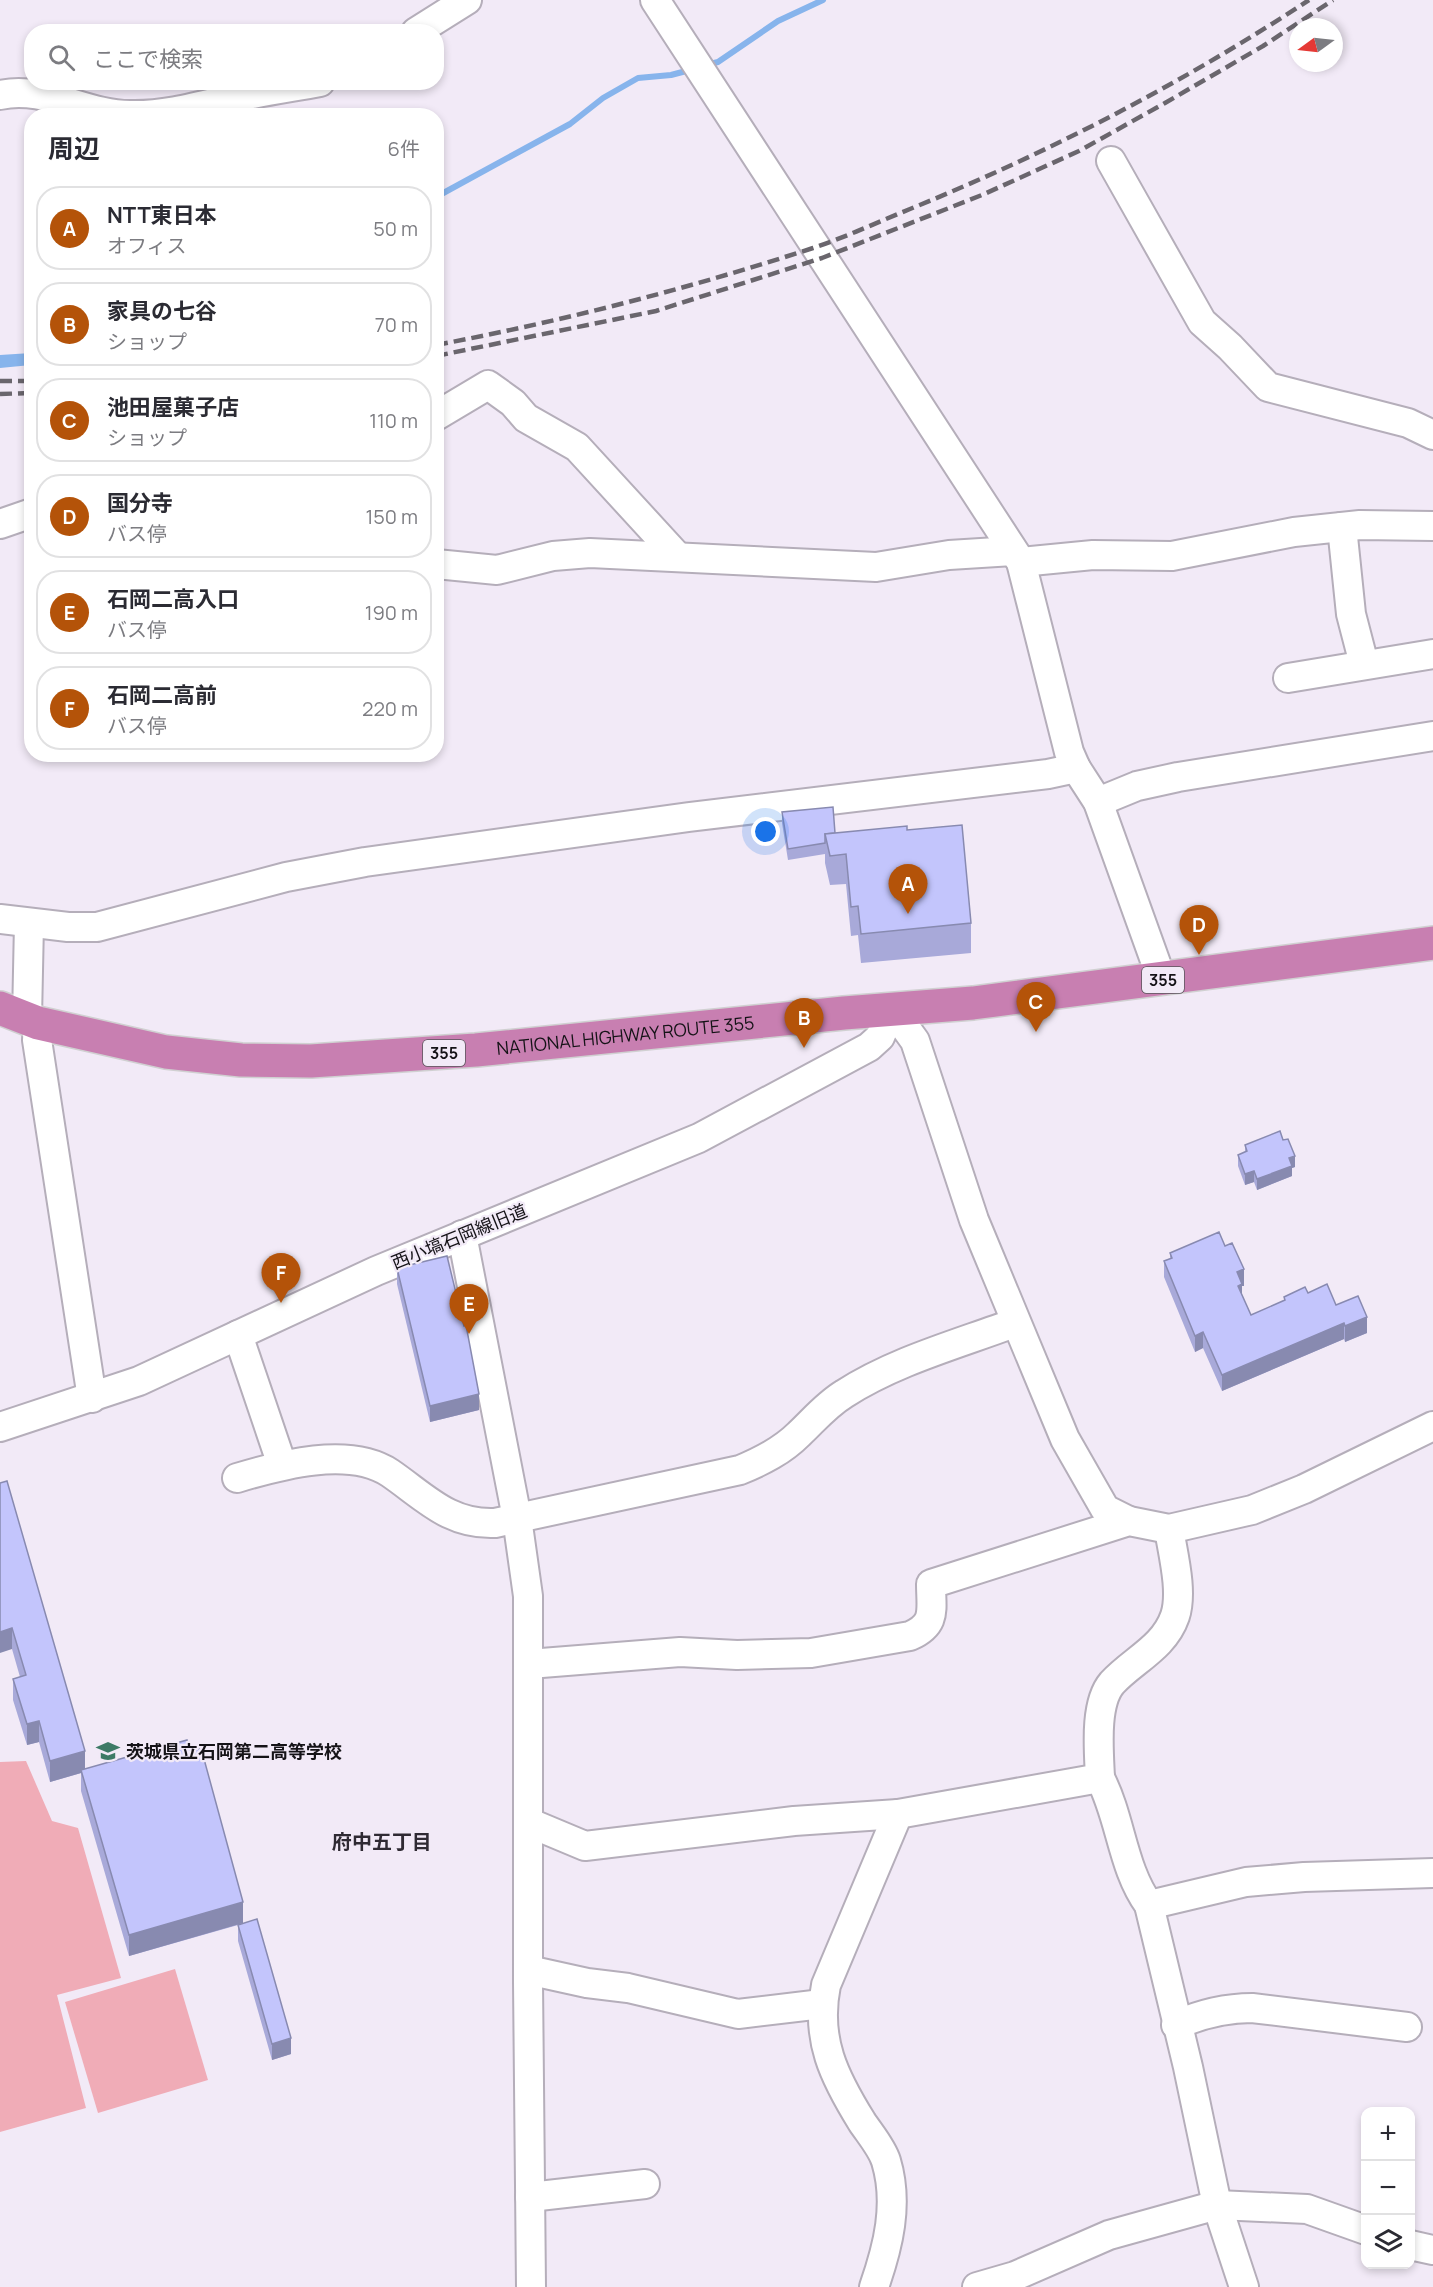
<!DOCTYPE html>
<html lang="ja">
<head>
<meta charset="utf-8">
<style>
  body { margin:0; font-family:Manrope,"Noto Sans JP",sans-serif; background:#f2f2f3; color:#2b2b33 }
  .controls { position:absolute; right:18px; bottom:18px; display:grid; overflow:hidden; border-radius:12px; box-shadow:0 3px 9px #0003 }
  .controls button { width:54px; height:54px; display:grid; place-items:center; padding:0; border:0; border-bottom:2px solid #e1e1e2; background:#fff; color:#2b2b33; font:30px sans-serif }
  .compass { position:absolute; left:1289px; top:18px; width:54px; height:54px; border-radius:50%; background:#fff; box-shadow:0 3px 9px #0003; rotate:255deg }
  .you { position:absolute; left:766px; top:832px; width:21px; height:21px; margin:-15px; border:4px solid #fff; border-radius:50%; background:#1a73e8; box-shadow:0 0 0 9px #1a73e833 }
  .badge { display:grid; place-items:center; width:39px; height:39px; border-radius:50%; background:#b45309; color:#fff; font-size:20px; font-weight:700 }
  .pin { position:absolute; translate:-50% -50px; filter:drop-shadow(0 2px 3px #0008) }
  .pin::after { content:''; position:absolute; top:32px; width:21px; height:18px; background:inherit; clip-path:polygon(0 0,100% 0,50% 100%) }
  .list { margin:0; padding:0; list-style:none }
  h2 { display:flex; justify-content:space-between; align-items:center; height:78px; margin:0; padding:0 24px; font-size:26px }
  h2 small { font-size:20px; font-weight:400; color:#7c7c81 }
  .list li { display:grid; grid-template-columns:39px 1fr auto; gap:18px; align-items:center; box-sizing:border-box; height:84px; margin:0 12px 12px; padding:0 12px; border:2px solid #e1e1e2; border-radius:24px }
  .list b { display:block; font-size:22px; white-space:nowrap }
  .list p { margin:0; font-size:20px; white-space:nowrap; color:#7c7c81 }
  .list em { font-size:20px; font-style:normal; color:#7c7c81 }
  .icon { flex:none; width:33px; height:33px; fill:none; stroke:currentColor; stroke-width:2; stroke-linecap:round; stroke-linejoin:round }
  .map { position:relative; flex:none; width:1433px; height:2287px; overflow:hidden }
  .search { position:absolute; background:#fff; box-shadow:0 3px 9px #0003; left:24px; top:24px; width:420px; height:66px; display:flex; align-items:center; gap:15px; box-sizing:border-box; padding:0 21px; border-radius:24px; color:#7c7c81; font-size:22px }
  .panel { position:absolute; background:#fff; box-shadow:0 3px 9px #0003; left:24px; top:108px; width:420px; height:654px; border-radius:24px }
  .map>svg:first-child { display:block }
  .green { fill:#f0acb7 }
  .water { fill:#87b4ec }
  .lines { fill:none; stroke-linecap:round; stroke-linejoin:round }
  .stream { stroke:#87b4ec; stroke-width:6 }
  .minor-casing { stroke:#b5aeba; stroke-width:32 }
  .highway-casing { stroke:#d0d0d1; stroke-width:36 }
  .minor { stroke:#fff; stroke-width:28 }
  .highway { stroke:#c87fb1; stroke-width:33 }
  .rail { stroke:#6a666d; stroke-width:4.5; stroke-dasharray:12 6; stroke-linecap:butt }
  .wall { fill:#a8a9d9 }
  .shaded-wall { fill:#888ab0 }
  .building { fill:#c3c5fc; stroke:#888ab0; stroke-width:1.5 }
  .labels { text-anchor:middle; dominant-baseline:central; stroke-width:4.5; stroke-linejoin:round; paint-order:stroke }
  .shield { fill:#f2eaf7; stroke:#57545a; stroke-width:1.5 }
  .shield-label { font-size:16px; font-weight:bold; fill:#151317 }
  .street-label { font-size:18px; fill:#151317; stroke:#f2eaf7 }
  .poi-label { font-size:18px; font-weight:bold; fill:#151317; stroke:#f2eaf7; text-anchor:start }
  .neighbourhood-label { font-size:20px; font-weight:bold; fill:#2f2a33; stroke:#f2eaf7 }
</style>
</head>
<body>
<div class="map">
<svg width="1433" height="2287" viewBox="0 0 1433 2287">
  <rect width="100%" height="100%" fill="#f2eaf7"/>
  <g class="green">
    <polygon points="26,1761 52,1821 78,1828 121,1978 57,1995 86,2108 0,2132 0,1762"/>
    <polygon points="175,1969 208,2080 98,2113 65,2002"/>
  </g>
  <polygon class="water" points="31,353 31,365 0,368 0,355"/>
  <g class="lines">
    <g class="stream">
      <polyline points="706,65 718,62 778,21 823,0"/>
      <polyline points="436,197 570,124 603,98 638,78 671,75 690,70"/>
    </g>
    <g class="minor-casing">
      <g id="minor">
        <polyline points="655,0 1021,562 1069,752 1076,768 1098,802 1162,980"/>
        <polyline points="416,32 467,0"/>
        <path d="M0,95C44,85 85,115 130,115C167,116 203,105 238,97C265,91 293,87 320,82"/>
        <polyline points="1111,161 1202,322 1230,347 1268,387 1408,423 1433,435"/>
        <polyline points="436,416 488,385 513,403 526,418 577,447 677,556"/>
        <polyline points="0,524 32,513"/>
        <polyline points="1342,527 1351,614 1364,664"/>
        <polyline points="1021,562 1093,555 1172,556 1294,532 1360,525 1433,526"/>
        <polyline points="436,564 497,570 553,556 590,553 876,567 949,555 1013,551"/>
        <polyline points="1288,678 1433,654"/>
        <polyline points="1098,802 1137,786 1178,777 1433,736"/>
        <polyline points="0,919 68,927 97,927 286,877 365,862 689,817 1048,774 1076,768"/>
        <polyline points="27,1019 29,923"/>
        <polyline points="38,1023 37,1040 92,1398"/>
        <polyline points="462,1235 517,1518 528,1596 528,1982 531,2287"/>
        <polyline points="238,1335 282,1465"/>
        <polyline points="0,1427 139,1381 376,1271 699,1138 869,1047 880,1037 892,1009 915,1041 974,1220 1065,1439 1105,1509 1129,1521"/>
        <path d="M237,1478C280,1465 349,1446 390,1473C425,1497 449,1525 495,1523L740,1470C762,1461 782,1451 799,1434C814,1420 826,1405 844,1394C895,1361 958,1344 1014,1323"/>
        <path d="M529,1664L680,1652L737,1655L811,1653L910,1636C937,1624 931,1610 931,1584L1129,1521L1169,1529L1252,1510L1304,1489L1433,1426"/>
        <path d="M1100,1778C1121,1818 1122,1868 1149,1905L1188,2067L1217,2205L1244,2287"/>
        <polyline points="530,1823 585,1846 794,1821 898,1814"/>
        <polyline points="1149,1905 1246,1882 1304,1877 1433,1873"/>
        <polyline points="528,1970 587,1983 628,1988 738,2014 822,2004"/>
        <path d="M1176,2025C1201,2014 1224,2008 1252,2008L1407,2027"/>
        <polyline points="530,2197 645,2184"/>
        <polyline points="1410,2245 1433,2250"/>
        <path d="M874,2287C888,2247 899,2204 886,2161C882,2148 870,2134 862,2122C834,2077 815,2039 826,1985L898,1814L1100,1778C1099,1752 1094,1704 1112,1683C1133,1660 1164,1648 1175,1616C1183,1592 1173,1554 1169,1529"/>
        <polyline points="977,2287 1015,2276 1109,2235 1217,2205 1307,2209 1366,2230"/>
      </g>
    </g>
    <g class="highway-casing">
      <g id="highway">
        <path id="s1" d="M0,1008L38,1023L166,1052L241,1060L311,1061L476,1050L844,1013L973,1003L1433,943"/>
      </g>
    </g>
    <use href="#minor" class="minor"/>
    <use href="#highway" class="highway"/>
    <g class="rail">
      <path d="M436,345C564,321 690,288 813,248C846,237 878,222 910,209C1050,152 1183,83 1309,0"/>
      <polyline points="436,356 656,311 822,258 982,195 1079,151 1165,103 1263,46 1333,0"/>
      <polyline points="0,381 32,381"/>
      <polyline points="0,394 32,393"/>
    </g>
  </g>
  <g class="wall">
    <polygon points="782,812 835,833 907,830 971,923 971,953 861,963 858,935 851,936 846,884 830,885 825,863 825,854 788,860 782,823"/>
    <polygon points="1245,1145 1295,1167 1292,1168 1292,1176 1257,1190 1254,1182 1245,1185 1238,1166 1238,1155 1245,1152"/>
    <polygon points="1225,1246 1244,1286 1242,1286 1242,1295 1251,1315 1284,1301 1284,1297 1308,1293 1336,1305 1367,1333 1345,1342 1344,1339 1222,1391 1203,1348 1195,1352 1164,1277 1164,1261 1170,1259 1170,1253"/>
    <polygon points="397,1268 479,1410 430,1422 397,1284"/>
    <polygon points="0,1483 85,1769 243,1923 291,2054 272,2060 238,1941 238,1925 129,1956 81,1791 81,1773 50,1782 39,1742 27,1745 13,1700 13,1679 20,1677 12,1649"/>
  </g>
  <g class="shaded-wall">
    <polygon points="1295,1156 1295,1167 1292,1168 1292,1176 1257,1190 1257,1179 1289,1158"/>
    <polygon points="1254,1171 1254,1182 1245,1185 1245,1174"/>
    <polygon points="1244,1269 1244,1286 1242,1286 1242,1300 1238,1302 1237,1272"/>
    <polygon points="1367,1317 1367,1333 1345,1342 1345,1326"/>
    <polygon points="1344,1323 1344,1339 1222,1391 1222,1375"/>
    <polygon points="1203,1332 1203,1348 1195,1352 1195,1336"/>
    <polygon points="479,1394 479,1410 430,1422 430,1406"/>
    <polygon points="12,1628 12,1649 0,1653 0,1632"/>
    <polygon points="39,1721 39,1742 27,1745 27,1724"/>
    <polygon points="85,1751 85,1772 81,1770 81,1773 50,1782 50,1761"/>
    <polygon points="243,1902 243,1923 129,1956 129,1935"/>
    <polygon points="291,2038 291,2054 272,2060 272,2044"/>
  </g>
  <g class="building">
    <polygon points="833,807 835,833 825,834 825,843 788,849 782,812"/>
    <polygon points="962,825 971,923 861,934 858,906 851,907 846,854 830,856 825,834 907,826 907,830"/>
    <polygon points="1280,1131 1283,1140 1288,1139 1295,1156 1289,1158 1292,1166 1257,1179 1254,1171 1245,1174 1238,1155 1247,1151 1245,1145"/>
    <polygon points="1219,1232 1225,1246 1232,1243 1244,1269 1237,1272 1242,1284 1238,1286 1251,1315 1285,1300 1284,1297 1305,1287 1308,1293 1327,1284 1336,1305 1358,1296 1367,1317 1345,1326 1344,1323 1222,1375 1203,1332 1195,1336 1164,1261 1172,1258 1170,1253"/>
    <polygon points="447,1256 464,1326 466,1325 479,1394 430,1406 397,1268"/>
    <polygon points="7,1481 85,1751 50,1761 39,1721 27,1724 13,1679 26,1675 12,1628 0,1632 0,1483"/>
    <polygon points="187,1740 190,1752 201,1748 243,1902 129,1935 81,1770"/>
    <polygon points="257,1919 291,2038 272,2044 238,1925"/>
  </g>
  <defs>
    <g id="school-bare" transform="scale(1.8)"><path d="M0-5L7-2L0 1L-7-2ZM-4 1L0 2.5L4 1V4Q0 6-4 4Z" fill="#3d7a66" stroke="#f2eaf7" stroke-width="2.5" paint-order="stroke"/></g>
  </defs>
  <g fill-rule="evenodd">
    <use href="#school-bare" x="108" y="1751"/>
  </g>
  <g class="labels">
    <g class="shield">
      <rect x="1142" y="967" width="42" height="26" rx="4.5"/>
      <rect x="423" y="1040" width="42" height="26" rx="4.5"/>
    </g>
    <g class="shield-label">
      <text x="1163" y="980">355</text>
      <text x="444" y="1053">355</text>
    </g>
    <g class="street-label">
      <text stroke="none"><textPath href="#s1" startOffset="633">NATIONAL HIGHWAY ROUTE 355</textPath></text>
      <text transform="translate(459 1236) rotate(-22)">西小塙石岡線旧道</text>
    </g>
    <g class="poi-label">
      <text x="126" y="1751">茨城県立石岡第二高等学校</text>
    </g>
    <g class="neighbourhood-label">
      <text x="382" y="1841">府中五丁目</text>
    </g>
  </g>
</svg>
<div class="controls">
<button>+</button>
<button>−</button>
<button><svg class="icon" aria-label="layers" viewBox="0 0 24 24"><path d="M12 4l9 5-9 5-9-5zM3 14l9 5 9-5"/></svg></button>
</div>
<svg class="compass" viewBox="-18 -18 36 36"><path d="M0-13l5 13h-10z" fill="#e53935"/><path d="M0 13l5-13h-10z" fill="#7c7c81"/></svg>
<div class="you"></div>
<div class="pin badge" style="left:908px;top:914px">A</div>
<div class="pin badge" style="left:804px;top:1048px">B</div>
<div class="pin badge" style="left:1036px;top:1032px">C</div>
<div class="pin badge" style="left:1199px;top:955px">D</div>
<div class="pin badge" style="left:469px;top:1334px">E</div>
<div class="pin badge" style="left:281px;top:1303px">F</div>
<div class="search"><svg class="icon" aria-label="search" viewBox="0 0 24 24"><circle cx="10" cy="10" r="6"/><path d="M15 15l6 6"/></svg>ここで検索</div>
<section class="panel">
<h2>周辺<small>6件</small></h2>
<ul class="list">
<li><span class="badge">A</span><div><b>NTT東日本</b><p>オフィス</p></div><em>50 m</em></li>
<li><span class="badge">B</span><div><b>家具の七谷</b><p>ショップ</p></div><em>70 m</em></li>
<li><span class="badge">C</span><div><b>池田屋菓子店</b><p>ショップ</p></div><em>110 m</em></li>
<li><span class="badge">D</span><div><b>国分寺</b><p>バス停</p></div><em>150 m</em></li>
<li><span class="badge">E</span><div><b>石岡二高入口</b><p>バス停</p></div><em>190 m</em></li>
<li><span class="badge">F</span><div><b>石岡二高前</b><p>バス停</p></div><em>220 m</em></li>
</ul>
</section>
</div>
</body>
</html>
